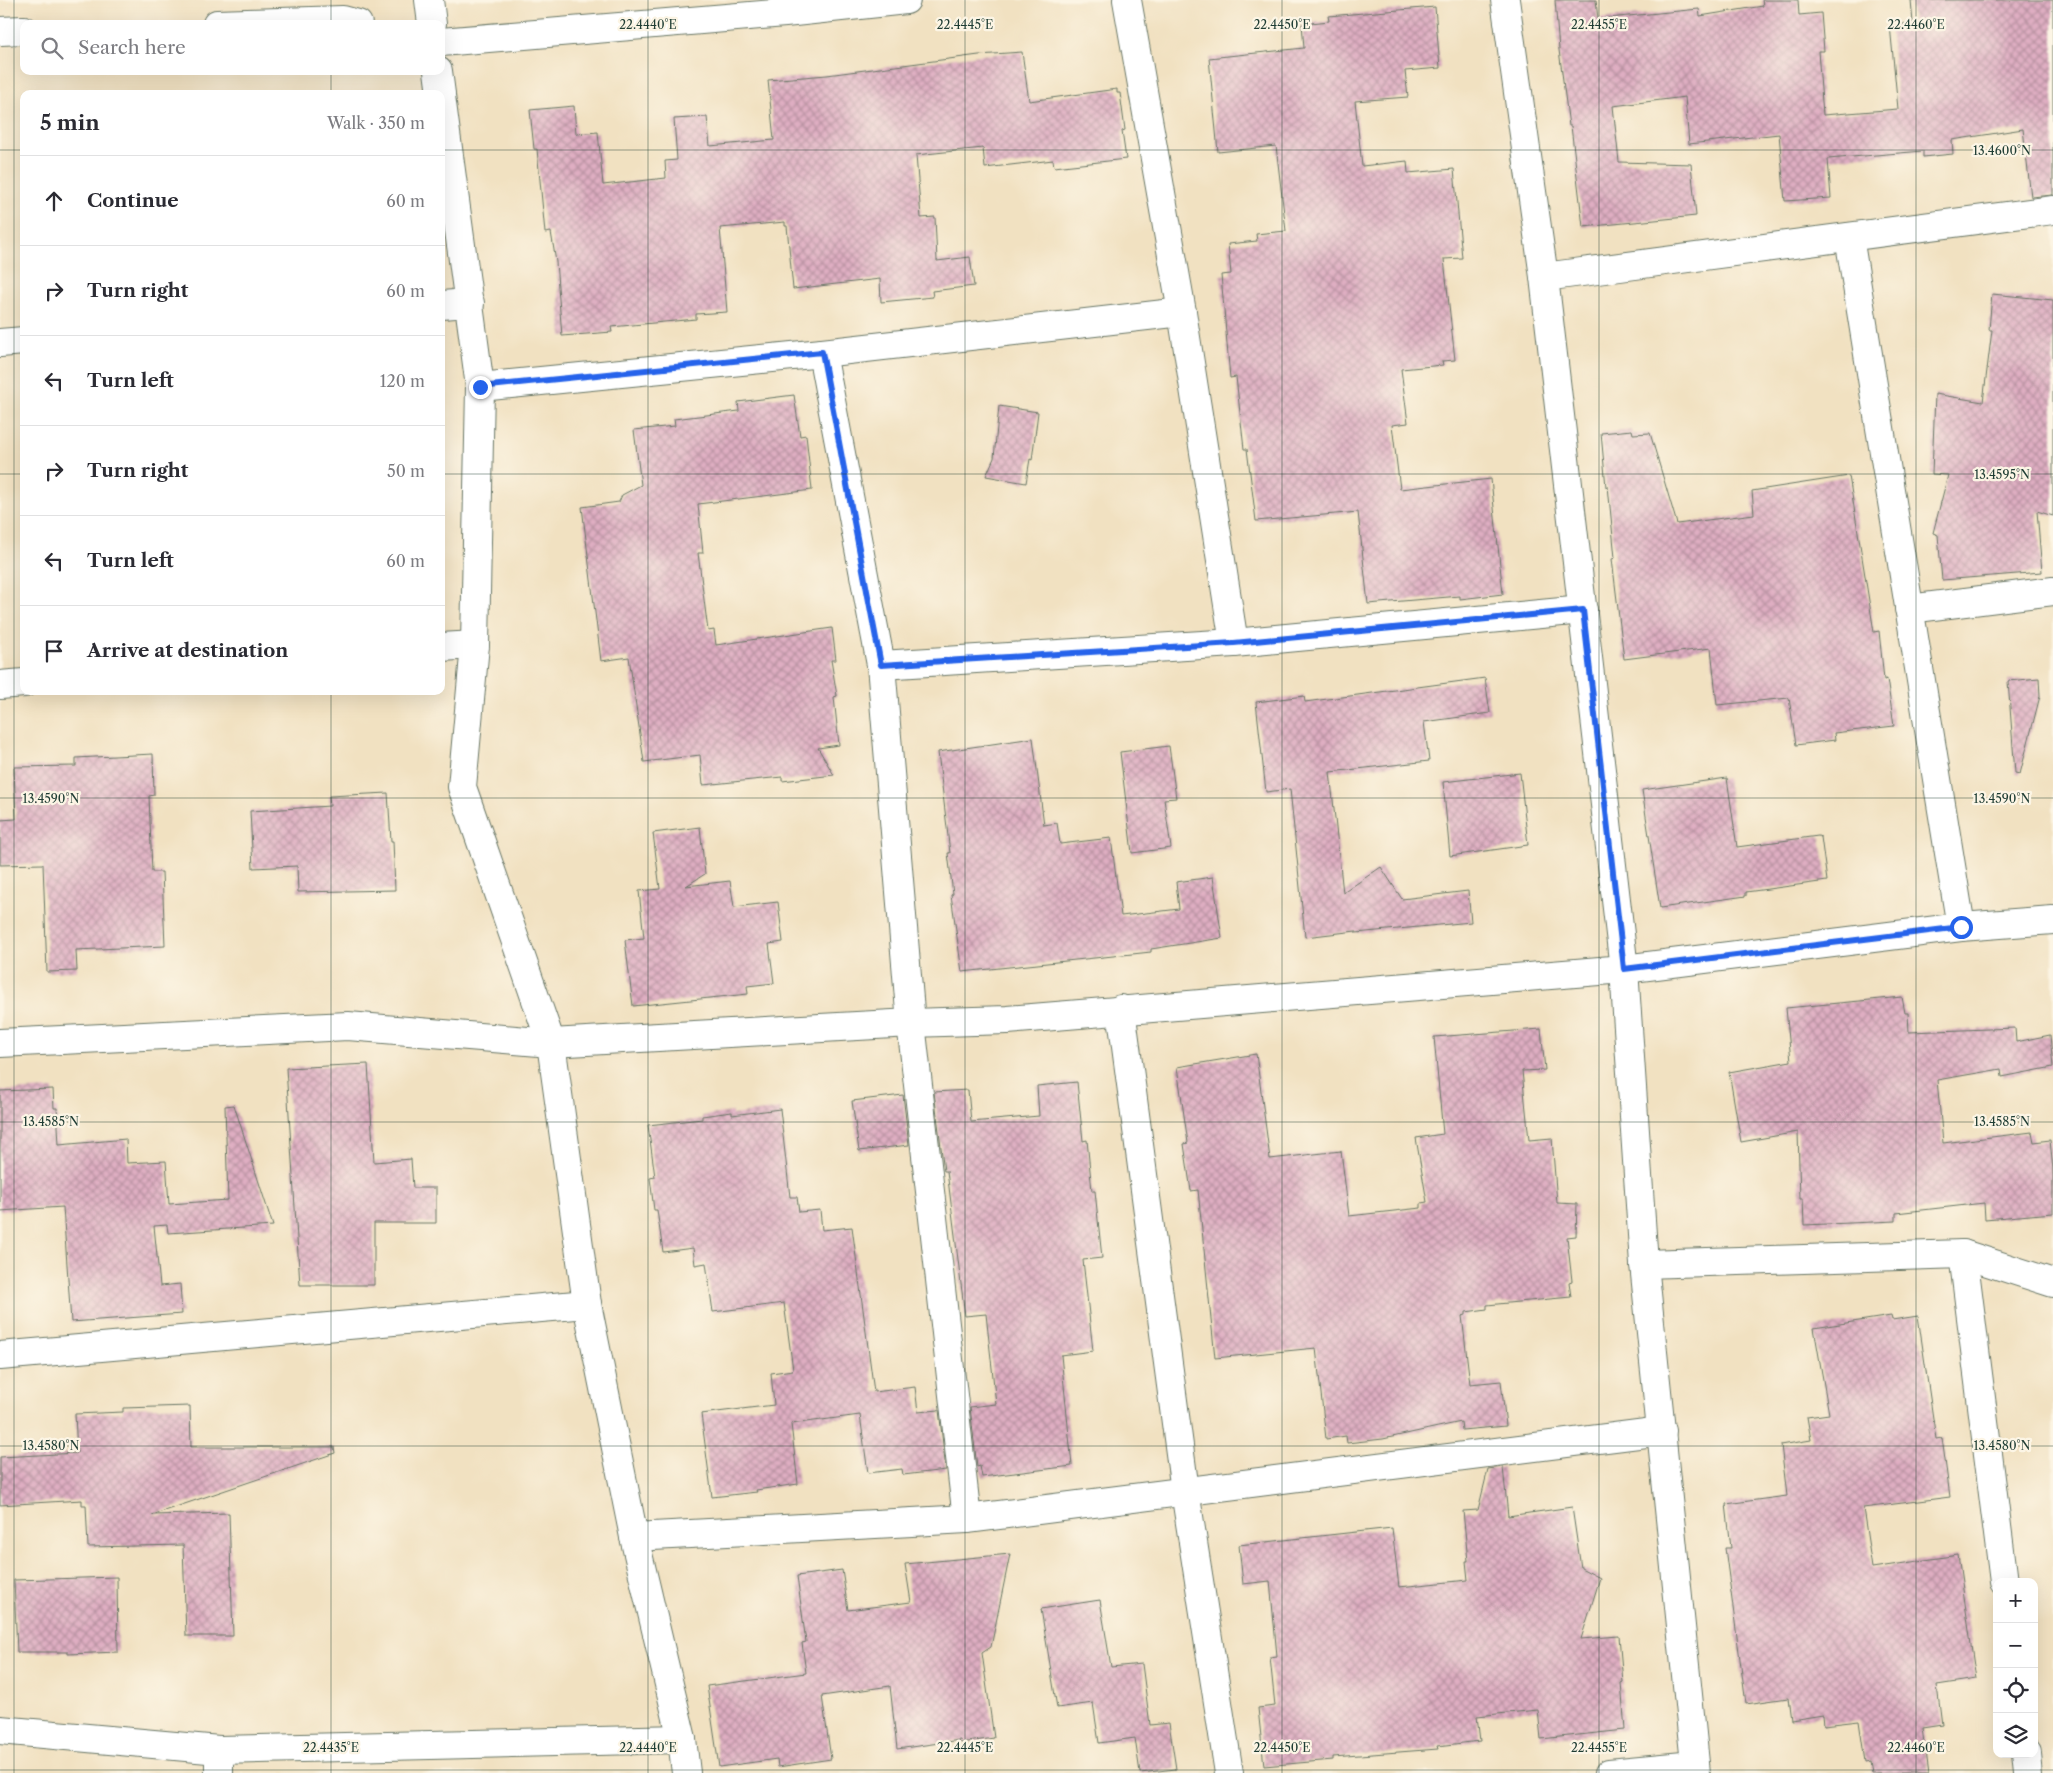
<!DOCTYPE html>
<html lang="en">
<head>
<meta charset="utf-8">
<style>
  body { margin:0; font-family:"Libre Caslon Text",serif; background:#f7f7f7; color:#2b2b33 }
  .controls { position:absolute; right:15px; bottom:15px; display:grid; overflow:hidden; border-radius:10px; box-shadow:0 5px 20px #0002 }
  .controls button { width:45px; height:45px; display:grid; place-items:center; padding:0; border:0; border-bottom:1px solid #e1e1e2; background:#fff; color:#2b2b33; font:25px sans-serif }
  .stop { position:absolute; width:15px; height:15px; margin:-11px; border:4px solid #2563eb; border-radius:50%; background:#fff }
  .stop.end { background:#2563eb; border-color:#fff; box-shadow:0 1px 5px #0008 }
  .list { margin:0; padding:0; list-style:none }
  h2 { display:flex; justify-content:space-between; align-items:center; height:65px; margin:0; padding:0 20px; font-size:21px }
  h2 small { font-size:16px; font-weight:400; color:#7c7c81 }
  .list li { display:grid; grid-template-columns:32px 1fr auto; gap:15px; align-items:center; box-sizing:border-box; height:90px; padding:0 20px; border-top:1px solid #e1e1e2 }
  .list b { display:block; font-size:19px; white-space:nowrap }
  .list em { font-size:16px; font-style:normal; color:#7c7c81 }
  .icon { flex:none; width:28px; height:28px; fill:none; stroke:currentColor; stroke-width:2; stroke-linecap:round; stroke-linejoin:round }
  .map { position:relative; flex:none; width:2053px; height:1773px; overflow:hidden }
  .search { position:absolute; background:#fff; box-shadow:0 5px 20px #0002; left:20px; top:20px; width:425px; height:55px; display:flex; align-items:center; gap:12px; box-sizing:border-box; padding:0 18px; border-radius:10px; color:#7c7c81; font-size:19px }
  .panel { position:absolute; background:#fff; box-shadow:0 5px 20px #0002; left:20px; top:90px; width:425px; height:605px; border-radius:10px }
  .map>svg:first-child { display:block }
  .building { fill:url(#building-cross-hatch) }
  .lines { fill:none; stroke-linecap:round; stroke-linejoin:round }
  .minor-casing { stroke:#687665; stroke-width:30 }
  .minor { stroke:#fff; stroke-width:28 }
  .route { stroke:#2563eb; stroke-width:6 }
  .ticks { fill:none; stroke:#1f3d34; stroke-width:1; stroke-opacity:0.45 }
  .ticks-label { font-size:12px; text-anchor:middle; fill:#1f3d34; stroke:#fcf5e5; stroke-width:4.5; stroke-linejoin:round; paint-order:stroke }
</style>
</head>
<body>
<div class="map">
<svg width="2053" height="1773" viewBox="0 0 2053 1773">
  <defs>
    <pattern id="building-cross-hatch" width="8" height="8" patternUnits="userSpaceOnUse" patternTransform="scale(1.25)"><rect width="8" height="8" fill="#dfaec2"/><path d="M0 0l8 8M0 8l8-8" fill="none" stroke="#b48f9e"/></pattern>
  </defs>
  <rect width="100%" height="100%" fill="#fcf5e5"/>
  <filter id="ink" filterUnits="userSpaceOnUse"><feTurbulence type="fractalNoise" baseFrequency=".02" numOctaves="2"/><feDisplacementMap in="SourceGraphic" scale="10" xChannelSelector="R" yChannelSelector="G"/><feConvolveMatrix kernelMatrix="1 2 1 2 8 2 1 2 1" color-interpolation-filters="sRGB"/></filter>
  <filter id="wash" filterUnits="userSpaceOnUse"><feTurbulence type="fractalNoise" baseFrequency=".0096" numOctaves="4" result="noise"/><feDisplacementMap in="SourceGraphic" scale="20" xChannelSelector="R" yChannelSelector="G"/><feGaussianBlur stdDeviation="1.12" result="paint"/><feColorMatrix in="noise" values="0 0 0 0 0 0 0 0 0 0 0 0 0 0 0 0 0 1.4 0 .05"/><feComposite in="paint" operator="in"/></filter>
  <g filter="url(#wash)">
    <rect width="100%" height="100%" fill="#f1e1c1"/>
    <g id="blocks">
      <g class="building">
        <polygon points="1555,0 1596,0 1598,19 1699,9 1700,16 1763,6 1762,0 1798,0 1799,15 1821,13 1824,51 1818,51 1823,115 1898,109 1890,25 1913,23 1911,0 2053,0 2053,195 2031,197 2023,129 1952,140 1953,154 1923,157 1923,151 1828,159 1831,198 1785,201 1779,134 1689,144 1685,97 1613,106 1619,162 1691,164 1696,216 1583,227 1571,126 1569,126 1559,50"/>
        <polygon points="1435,7 1440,68 1405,71 1408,97 1355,101 1362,166 1407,161 1408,173 1454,169 1462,258 1444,259 1455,360 1442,361 1443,365 1401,369 1408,423 1392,425 1400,489 1491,479 1503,594 1460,599 1460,596 1368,604 1358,512 1256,521 1247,449 1244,449 1236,377 1230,378 1221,275 1231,274 1228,244 1257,241 1256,234 1286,231 1276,146 1218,152 1209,58 1304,48 1302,24 1329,21 1328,16"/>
        <polygon points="1022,52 1029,101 1117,89 1117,93 1120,93 1125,130 1122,131 1126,159 1054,167 1053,160 985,168 983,148 916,155 921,218 935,217 937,261 970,257 974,286 932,291 933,297 881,302 880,279 793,289 787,226 785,226 785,222 720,228 727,312 696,314 696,319 611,327 612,332 562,336 556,262 551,232 545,233 537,149 534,149 530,110 574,106 576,134 598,132 603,185 666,178 665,161 677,160 674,119 707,117 710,146 774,140 768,80 827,75 979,55"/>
        <polygon points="1992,294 2053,300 2053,516 2037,511 2042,572 1942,580 1938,535 1933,533 1948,475 1932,474 1935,394 1983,402 1992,330 1989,330"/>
        <polygon points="794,395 800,436 806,435 812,490 698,504 703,553 698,553 708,631 714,630 716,645 832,628 836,660 831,660 837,696 834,697 839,745 818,748 834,775 782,781 782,777 703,785 700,755 644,762 629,657 601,661 582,507 619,502 622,495 641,485 634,430 675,426 674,419 739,411 738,402"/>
        <polygon points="999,406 1038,412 1032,460 1030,459 1026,483 986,476 994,458"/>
        <polygon points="1632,430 1633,434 1650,433 1677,524 1754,514 1752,491 1849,476 1874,632 1879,631 1884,680 1887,679 1894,726 1834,733 1835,740 1796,745 1789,698 1717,705 1711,648 1624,659 1612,559 1615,558 1608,486 1606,487 1601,433"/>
        <polygon points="1485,678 1490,713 1424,722 1429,761 1330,772 1343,893 1381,867 1402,899 1468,891 1471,922 1356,933 1356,931 1305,937 1290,789 1266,792 1256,702 1304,696 1305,702"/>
        <polygon points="2039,678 2040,696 2020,774 2015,773 2008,681"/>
        <polygon points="1033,738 1044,825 1057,823 1060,844 1111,838 1121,916 1179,909 1176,882 1213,877 1222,938 1151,949 1151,952 962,972 951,895 953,894 948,853 950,853 938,752"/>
        <polygon points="1169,746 1176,798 1164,799 1171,848 1132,853 1120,752"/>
        <polygon points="153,754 154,795 149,796 152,872 162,872 165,946 76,950 77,971 47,972 43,864 0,865 0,820 16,819 14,767 76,766 76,758"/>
        <polygon points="1520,773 1528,845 1450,856 1443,782"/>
        <polygon points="1727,778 1737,847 1818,836 1821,837 1827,881 1746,892 1746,896 1660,908 1642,790"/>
        <polygon points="388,793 391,841 393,841 395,890 298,892 297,866 253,868 250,811 330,806 329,796"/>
        <polygon points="700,827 705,874 686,886 730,881 734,907 778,902 783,942 769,944 774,983 747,986 748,994 633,1006 625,940 644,938 639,891 660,889 653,833"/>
        <polygon points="1902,997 1905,1013 1908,1013 1909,1032 2015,1028 2016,1042 2050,1035 2053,1067 2002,1077 2001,1069 1937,1080 1943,1143 2032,1132 2034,1142 2050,1140 2053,1170 2053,1213 1985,1219 1984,1203 1896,1213 1896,1221 1804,1225 1803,1199 1800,1199 1798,1132 1741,1142 1729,1072 1791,1061 1786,1008"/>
        <polygon points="1541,1029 1545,1070 1522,1071 1529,1140 1552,1138 1557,1203 1577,1204 1576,1236 1567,1237 1572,1281 1569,1282 1571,1297 1487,1305 1487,1309 1466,1312 1466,1315 1462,1316 1470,1384 1501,1381 1506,1426 1462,1430 1461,1422 1383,1439 1347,1443 1346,1436 1326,1439 1316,1348 1215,1358 1198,1190 1191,1191 1184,1144 1188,1143 1177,1067 1256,1054 1270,1159 1341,1151 1349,1216 1421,1208 1421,1203 1427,1202 1416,1138 1443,1134 1434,1037"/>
        <polygon points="368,1064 374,1162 411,1159 413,1188 436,1188 436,1223 374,1223 374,1285 300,1285 286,1068"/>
        <polygon points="1077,1082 1083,1141 1087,1140 1092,1191 1095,1191 1102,1258 1083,1260 1093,1351 1061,1355 1072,1466 982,1477 980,1466 977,1467 970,1407 996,1404 986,1314 965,1316 947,1171 944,1171 934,1092 968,1090 971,1122 1039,1116 1037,1086"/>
        <polygon points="53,1089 54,1108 57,1108 59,1145 126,1139 127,1163 166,1161 169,1204 228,1200 225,1106 234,1105 273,1226 168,1233 167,1225 154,1226 160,1286 180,1284 182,1314 71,1322 63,1207 0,1211 0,1091"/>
        <polygon points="903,1095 909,1145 859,1151 852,1101"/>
        <polygon points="780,1109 790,1197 797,1197 799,1212 820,1210 822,1230 852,1227 874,1392 915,1387 918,1412 939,1410 946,1470 903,1475 902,1469 868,1473 860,1415 791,1424 798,1484 756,1490 757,1492 712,1497 701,1414 774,1405 771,1373 793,1370 784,1303 713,1312 706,1263 695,1265 693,1248 663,1252 657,1210 654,1210 650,1178 655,1177 648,1125 702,1119 702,1116 732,1112 732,1115"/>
        <polygon points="1891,1316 1892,1320 1918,1316 1936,1439 1942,1438 1950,1497 1863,1508 1872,1568 1958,1555 1976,1679 1937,1685 1942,1725 1922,1728 1928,1773 1872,1773 1870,1761 1865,1762 1859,1721 1824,1725 1823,1715 1791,1720 1788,1698 1746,1704 1725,1548 1731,1548 1726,1504 1787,1496 1781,1445 1811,1440 1807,1417 1829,1414 1814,1328"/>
        <polygon points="190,1406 191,1447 334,1447 335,1453 152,1515 229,1513 233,1636 186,1636 183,1545 88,1547 86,1505 82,1505 82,1500 0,1505 0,1457 77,1453 75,1414 123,1412 123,1408"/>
        <polygon points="1503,1467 1508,1516 1572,1507 1581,1568 1600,1578 1581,1639 1619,1636 1623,1682 1621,1683 1625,1730 1541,1739 1538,1710 1477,1716 1480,1741 1437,1746 1438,1749 1333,1757 1333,1760 1264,1766 1258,1708 1275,1706 1270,1657 1277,1656 1270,1581 1243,1584 1239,1545 1392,1528 1399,1587 1468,1580 1466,1561 1468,1561 1463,1511 1478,1510 1488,1469"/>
        <polygon points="1010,1554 991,1647 982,1653 994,1738 961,1743 960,1740 897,1749 890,1686 822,1696 831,1759 778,1767 777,1759 719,1767 707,1686 806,1673 802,1643 806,1642 797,1576 842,1570 848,1610 911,1602 905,1564"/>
        <polygon points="117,1577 118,1652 68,1654 68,1652 17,1652 14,1580"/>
        <polygon points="1100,1600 1111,1667 1142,1664 1150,1725 1169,1723 1176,1769 1140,1773 1135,1738 1099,1743 1093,1703 1057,1708 1041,1609"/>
      </g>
    </g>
  </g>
  <g filter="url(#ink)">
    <use href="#blocks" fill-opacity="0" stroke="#687665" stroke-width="1"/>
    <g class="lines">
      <g class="minor-casing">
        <g id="minor">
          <polyline points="429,0 432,24"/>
          <polyline points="1127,0 1182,312 1234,643"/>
          <polyline points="1505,0 1544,277 1624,969 1644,1264 1696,1773"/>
          <polyline points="217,24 343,20 358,24"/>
          <polyline points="0,31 24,30"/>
          <polyline points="441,42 785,13 906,0"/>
          <polyline points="438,71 441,94"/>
          <polyline points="441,96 480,387 475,645 462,787 551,1043 587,1304 634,1537 682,1739 686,1773"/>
          <polyline points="1849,237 1961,927"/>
          <polyline points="1544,277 2053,210"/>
          <polyline points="441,305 470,303"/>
          <polyline points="0,343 24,341"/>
          <polyline points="822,353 881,665 911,1023 967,1519"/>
          <polyline points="480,387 822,353 1182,312"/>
          <polyline points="1909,609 2053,591"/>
          <polyline points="441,647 475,645"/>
          <polyline points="881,665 1234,643 1583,610"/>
          <polyline points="0,685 24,683"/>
          <polyline points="1121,1009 1185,1491 1229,1773"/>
          <polyline points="0,1043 348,1026 551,1043 911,1023 1007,1020 1624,969 1961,927 2053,920"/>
          <polyline points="1963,1254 2004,1582"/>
          <polyline points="1644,1264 1963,1254 2053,1283"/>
          <polyline points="0,1356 587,1304"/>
          <polyline points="634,1537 967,1519 1662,1431"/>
          <polyline points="0,1730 219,1750 682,1739"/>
          <polyline points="219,1750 219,1773"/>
          <polyline points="2026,1754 2028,1773"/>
          <polyline points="1609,1773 1694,1765"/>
        </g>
      </g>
      <use href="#minor" class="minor"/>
    </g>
  </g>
  <g class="lines" filter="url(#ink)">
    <polyline class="route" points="480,387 822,352 881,665 1234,643 1583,610 1624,969 1961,927"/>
  </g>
  <path class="ticks" d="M14,0V1773M331,0V24M648,0V1773M965,0V1773M1282,0V1773M1599,0V1773M1916,0V1773M331,71V94M0,150H24M441,150H2053M0,474H24M441,474H2053M331,691V1773M0,798H2053M0,1122H2053M0,1446H2053M0,1770H2053"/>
  <g class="ticks-label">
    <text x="648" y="29">22.4440°E</text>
    <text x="965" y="29">22.4445°E</text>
    <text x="1282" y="29">22.4450°E</text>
    <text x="1599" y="29">22.4455°E</text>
    <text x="1916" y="29">22.4460°E</text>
    <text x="2002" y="155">13.4600°N</text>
    <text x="2002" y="479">13.4595°N</text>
    <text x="51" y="803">13.4590°N</text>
    <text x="2002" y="803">13.4590°N</text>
    <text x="51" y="1126">13.4585°N</text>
    <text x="2002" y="1126">13.4585°N</text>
    <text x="51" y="1450">13.4580°N</text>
    <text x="2002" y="1450">13.4580°N</text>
    <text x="331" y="1752">22.4435°E</text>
    <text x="648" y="1752">22.4440°E</text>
    <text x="965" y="1752">22.4445°E</text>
    <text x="1282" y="1752">22.4450°E</text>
    <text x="1599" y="1752">22.4455°E</text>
    <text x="1916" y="1752">22.4460°E</text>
  </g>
</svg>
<div class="controls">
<button>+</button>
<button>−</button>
<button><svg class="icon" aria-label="locate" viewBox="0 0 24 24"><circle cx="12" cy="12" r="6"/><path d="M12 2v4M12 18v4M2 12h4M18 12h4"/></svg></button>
<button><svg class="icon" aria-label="layers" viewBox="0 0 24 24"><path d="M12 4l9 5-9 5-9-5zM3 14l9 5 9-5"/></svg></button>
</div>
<div class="stop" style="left:1961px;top:927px"></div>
<div class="stop end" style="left:480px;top:387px"></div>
<div class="search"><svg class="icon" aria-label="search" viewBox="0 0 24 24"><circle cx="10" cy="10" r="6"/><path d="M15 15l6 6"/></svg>Search here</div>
<section class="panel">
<h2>5 min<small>Walk · 350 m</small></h2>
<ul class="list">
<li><svg class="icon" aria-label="ahead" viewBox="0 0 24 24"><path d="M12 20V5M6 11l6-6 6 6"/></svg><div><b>Continue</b></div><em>60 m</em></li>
<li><svg class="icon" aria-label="right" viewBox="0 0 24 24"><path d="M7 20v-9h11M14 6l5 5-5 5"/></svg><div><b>Turn right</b></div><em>60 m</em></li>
<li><svg class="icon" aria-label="left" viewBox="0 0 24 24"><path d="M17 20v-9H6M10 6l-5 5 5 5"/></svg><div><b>Turn left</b></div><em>120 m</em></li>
<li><svg class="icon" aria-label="right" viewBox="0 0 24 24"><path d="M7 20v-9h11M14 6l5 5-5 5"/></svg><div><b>Turn right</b></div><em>50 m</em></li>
<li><svg class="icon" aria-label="left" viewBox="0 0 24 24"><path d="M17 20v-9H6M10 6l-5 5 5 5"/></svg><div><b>Turn left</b></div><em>60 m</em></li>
<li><svg class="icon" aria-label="arrive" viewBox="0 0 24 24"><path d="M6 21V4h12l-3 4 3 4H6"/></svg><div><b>Arrive at destination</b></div></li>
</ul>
</section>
</div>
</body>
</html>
